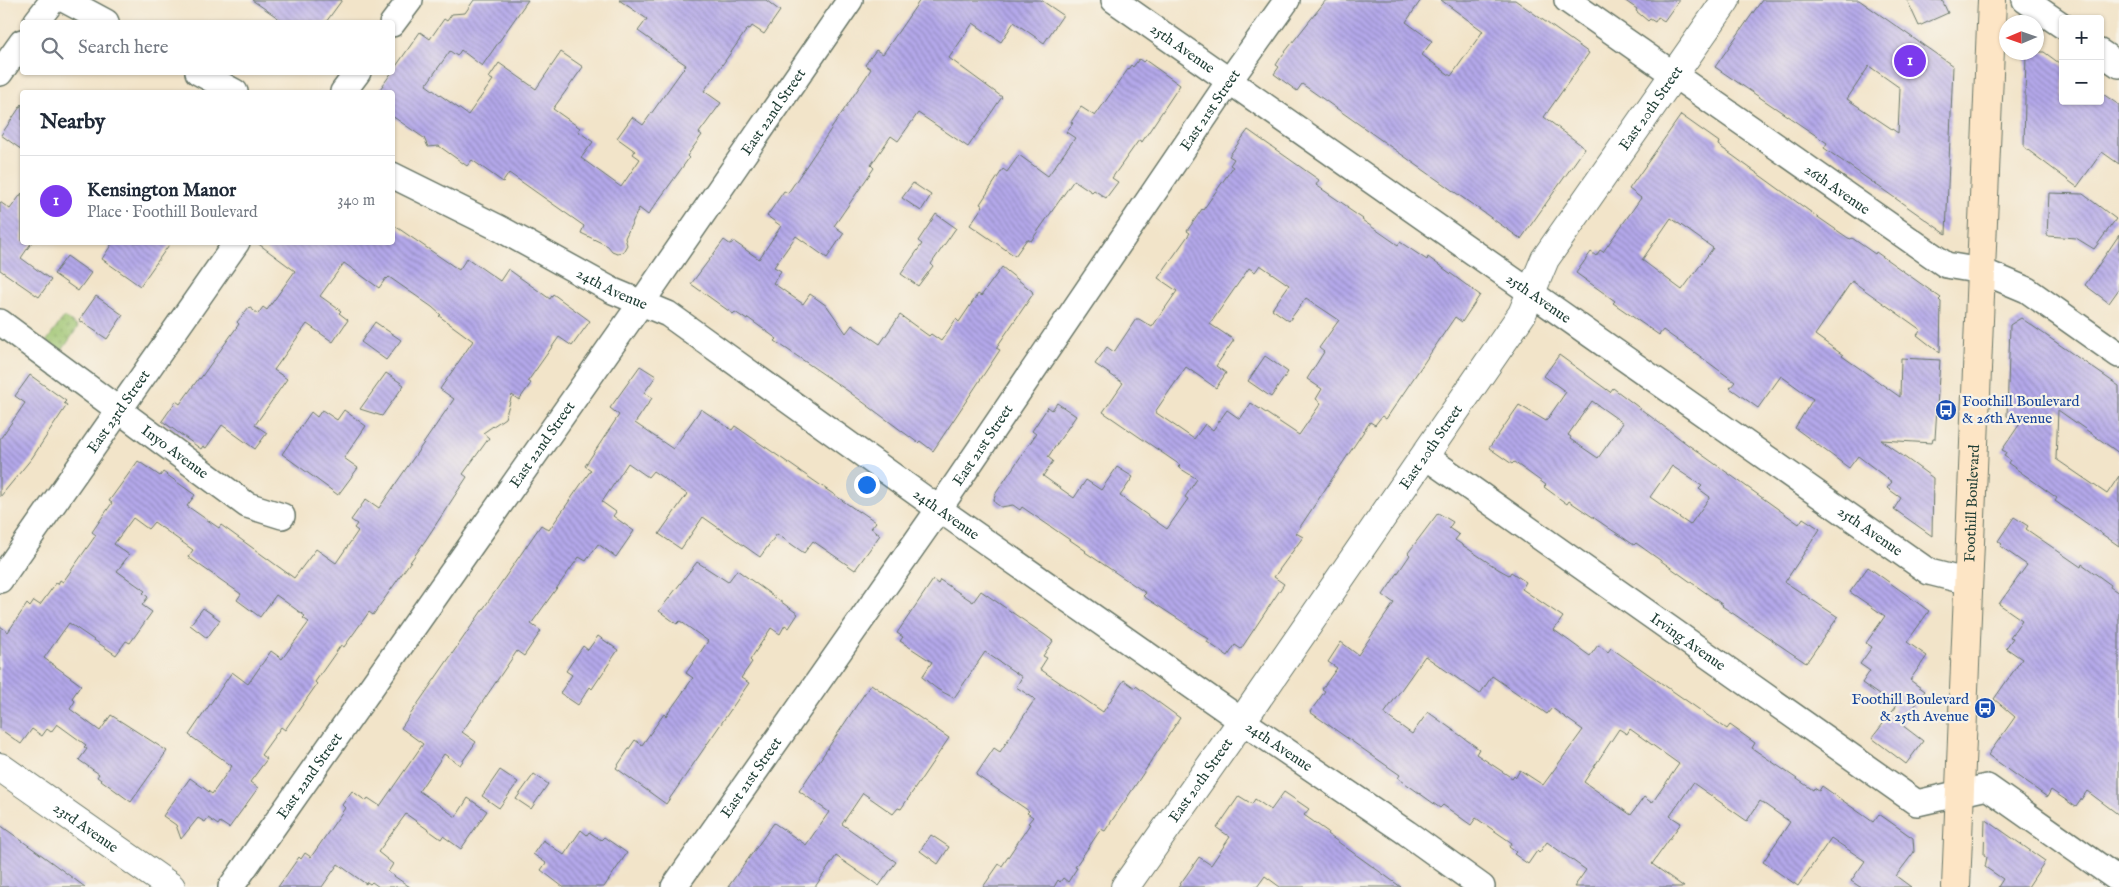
<!DOCTYPE html>
<html lang="en">
<head>
<meta charset="utf-8">
<style>
  body { margin:0; font-family:"IM FELL English",serif; background:#f6f6f7; color:#1f2937 }
  .controls { position:absolute; right:15px; top:15px; display:grid; overflow:hidden; border-radius:5px; box-shadow:0 1px 4px #0004 }
  .controls button { width:45px; height:45px; display:grid; place-items:center; padding:0; border:0; border-bottom:1px solid #e0e1e3; background:#fff; color:#1f2937; font:25px sans-serif }
  .compass { position:absolute; left:1999px; top:15px; width:45px; height:45px; border-radius:50%; background:#fff; box-shadow:0 1px 4px #0004; rotate:268deg }
  .you { position:absolute; left:866px; top:484px; width:18px; height:18px; margin:-12px; border:4px solid #fff; border-radius:50%; background:#1a73e8; box-shadow:0 0 0 8px #1a73e833 }
  .badge { display:grid; place-items:center; width:32px; height:32px; border-radius:50%; background:#7c3aed; color:#fff; font-size:16px; font-weight:700 }
  .pin { position:absolute; translate:-50% -50%; border:2px solid #fff; box-shadow:0 1px 5px #0006 }
  .list { margin:0; padding:0; list-style:none }
  h2 { display:flex; justify-content:space-between; align-items:center; height:65px; margin:0; padding:0 20px; font-size:21px }
  h2 small { font-size:16px; font-weight:400; color:#747a83 }
  .list li { display:grid; grid-template-columns:32px 1fr auto; gap:15px; align-items:center; box-sizing:border-box; height:90px; padding:0 20px; border-top:1px solid #e0e1e3 }
  .list b { display:block; font-size:19px; white-space:nowrap }
  .list p { margin:0; font-size:16px; white-space:nowrap; color:#747a83 }
  .list em { font-size:16px; font-style:normal; color:#747a83 }
  .icon { flex:none; width:28px; height:28px; fill:none; stroke:currentColor; stroke-width:2; stroke-linecap:round; stroke-linejoin:round }
  .map { position:relative; flex:none; width:2119px; height:887px; overflow:hidden }
  .search { position:absolute; background:#fff; box-shadow:0 1px 4px #0004; left:20px; top:20px; width:375px; height:55px; display:flex; align-items:center; gap:12px; box-sizing:border-box; padding:0 18px; border-radius:5px; color:#747a83; font-size:19px }
  .panel { position:absolute; background:#fff; box-shadow:0 1px 4px #0004; left:20px; top:90px; width:375px; height:155px; border-radius:5px }
  .map>svg:first-child { display:block }
  .grass { fill:url(#grass-dots); stroke:#5e8052 }
  .building { fill:url(#building-back-hatch); fill-rule:evenodd }
  .lines { fill:none; stroke-linecap:round; stroke-linejoin:round }
  .minor-casing { stroke:#697768; stroke-width:28 }
  .tertiary-casing { stroke:#697768; stroke-width:30 }
  .secondary-casing { stroke:#697768; stroke-width:30 }
  .minor { stroke:#fff; stroke-width:25 }
  .tertiary { stroke:#fff; stroke-width:28 }
  .secondary { stroke:#fde5c5; stroke-width:28 }
  .labels { text-anchor:middle; dominant-baseline:central; stroke-width:4.5; stroke-linejoin:round; paint-order:stroke }
  .street-label { font-size:15px; fill:#1f3d34; stroke:#f7f3e8 }
  .transit-label { font-size:15px; fill:#164399; stroke:#f7f3e8; text-anchor:start }
</style>
</head>
<body>
<div class="map">
<svg width="2119" height="887" viewBox="0 0 2119 887">
  <defs>
    <pattern id="grass-dots" width="8" height="8" patternUnits="userSpaceOnUse" patternTransform="scale(1.25)"><rect width="8" height="8" fill="#9dc46f"/><path d="M2 2h.1M6 6h.1" fill="none" stroke="#7fa05c" stroke-width="1.8" stroke-linecap="round"/></pattern>
    <pattern id="building-back-hatch" width="6" height="6" patternUnits="userSpaceOnUse" patternTransform="scale(1.25)"><rect width="6" height="6" fill="#b4a8ea"/><path d="M-1 5l2 2M0 0l6 6M5-1l2 2" fill="none" stroke="#928abe"/></pattern>
  </defs>
  <rect width="100%" height="100%" fill="#f7f3e8"/>
  <filter id="ink" filterUnits="userSpaceOnUse"><feTurbulence type="fractalNoise" baseFrequency=".02" numOctaves="2"/><feDisplacementMap in="SourceGraphic" scale="10" xChannelSelector="R" yChannelSelector="G"/><feConvolveMatrix kernelMatrix="1 2 1 2 8 2 1 2 1" color-interpolation-filters="sRGB"/></filter>
  <filter id="wash" filterUnits="userSpaceOnUse"><feTurbulence type="fractalNoise" baseFrequency=".0096" numOctaves="4" result="noise"/><feDisplacementMap in="SourceGraphic" scale="20" xChannelSelector="R" yChannelSelector="G"/><feGaussianBlur stdDeviation="1.12" result="paint"/><feColorMatrix in="noise" values="0 0 0 0 0 0 0 0 0 0 0 0 0 0 0 0 0 1.4 0 .05"/><feComposite in="paint" operator="in"/></filter>
  <g filter="url(#wash)">
    <rect width="100%" height="100%" fill="#f2e4c9"/>
    <polygon class="grass" points="64,317 78,327 61,352 46,342"/>
    <g id="blocks">
      <g class="building">
        <polygon points="252,0 342,0 326,22 284,22"/>
        <polygon points="474,0 528,0 482,66 461,50 457,56 450,51 426,85 468,115 493,80 489,78 499,63 536,89 561,52 583,67 553,109 580,128 578,131 593,142 581,158 621,187 640,159 633,154 635,151 617,138 632,117 643,125 686,65 638,31 647,19 619,0 766,0 780,11 764,34 752,26 750,29 748,28 704,91 721,103 699,133 702,135 687,156 689,158 648,215 639,208 625,238 627,245 623,252 617,253 612,251 608,246 581,233 584,226 509,173 503,182 472,160 467,166 439,146 428,147 424,138 392,116 392,92 378,92 420,32 430,39 444,19 447,21 452,14 465,13"/>
        <polygon points="920,0 1041,0 1063,15 1044,43 1014,22 1001,42 973,23 949,58 1002,97 968,147 918,113 898,141 891,136 871,165 874,168 834,226 844,233 827,258 796,236 774,267 781,271 773,283 803,304 810,294 827,306 846,333 852,325 880,344 900,315 929,336 931,334 941,341 956,319 959,322 978,294 981,296 1002,267 1032,291 1033,294 996,348 1000,350 933,451 920,441 918,443 848,391 775,341 777,339 748,318 747,320 735,312 733,314 691,284 724,240 731,245 733,241 759,259 781,226 767,216 784,191 788,193 866,77 871,69 865,65 876,50 883,54"/>
        <polygon points="1326,0 1421,0 1406,22 1432,41 1422,55 1451,76 1483,31 1441,0 1515,0 1589,53 1544,117 1585,148 1521,239 1302,84 1297,91 1274,74 1279,67 1276,65 1281,57"/>
        <polygon points="1624,0 1679,0 1664,21 1658,17 1655,22 1650,19 1648,21 1636,11 1637,9"/>
        <path d="M1762,0H1859L1953,66L1946,234L1824,148L1827,143L1715,67ZM1869,66L1900,88L1898,133L1847,99Z"/>
        <polygon points="1907,0 1942,0 1948,13 1919,26"/>
        <polygon points="2026,52 2044,52 2063,66 2063,101 2100,101 2100,92 2119,105 2119,164 2102,152 2077,187 2024,147"/>
        <polygon points="1139,59 1143,62 1145,60 1180,85 1142,142 1139,140 1112,178 1118,182 1106,198 1094,190 1092,192 1074,180 1031,241 1027,239 1015,256 970,225 983,206 980,204 1003,169 1007,172 1019,155 1048,176 1075,138 1066,132 1073,123 1071,122 1081,107 1095,116 1131,65 1133,67"/>
        <polygon points="22,104 22,150 1,135"/>
        <path d="M1681,115L1719,142L1718,145L1812,213L1848,238L1851,239L1852,238L1875,254L1876,252L1941,298L1939,300L1941,302L1940,353L1917,335L1921,330L1852,281L1815,335L1843,355L1842,356L1900,397L1901,358L1940,360L1935,439H1933L1932,443L1881,440L1933,478L1932,536L1894,509L1901,498L1887,488L1892,482L1858,456L1849,468L1795,428L1813,399L1781,376L1758,408L1730,388L1735,382L1701,357L1663,330L1659,335L1613,303L1615,301L1576,273L1591,252L1596,256L1600,250L1603,252L1641,198L1629,189ZM1671,218L1713,248L1682,290L1642,260Z"/>
        <path d="M1248,130L1319,180L1316,185L1348,207L1347,208L1363,219L1362,220L1398,245L1400,242L1427,260L1428,257L1480,295L1462,322L1455,317L1386,419L1382,416L1375,425L1370,422L1296,533L1303,537L1274,577L1284,584L1241,649L1235,645L1228,656L1207,642L1209,639L1143,596L1146,593L1085,552L1086,551L1022,507L1020,510L1013,505L1001,507L995,503L994,499L996,493L1036,434L1032,431L1048,407L1052,410L1057,403L1076,416L1048,457L1053,461L1043,476L1074,498L1086,480L1101,490L1117,467L1133,477L1120,496L1167,529L1188,499L1185,497L1197,479L1178,467L1180,465L1103,412L1123,383L1095,364L1107,347L1114,352L1136,319H1139L1152,327L1177,291L1158,278L1190,233L1187,231L1202,209L1203,210L1233,167L1230,165L1234,159L1229,156ZM1260,265L1289,285L1272,309L1289,321L1306,298L1339,320L1319,348L1324,352L1307,379L1322,389L1316,399L1321,403L1299,435L1251,403L1240,419L1227,410L1213,430L1205,424L1194,439L1155,412L1186,367L1216,388L1226,373L1216,366L1234,340L1210,324L1249,268L1255,272Z"/>
        <polygon points="913,183 931,195 921,211 902,198"/>
        <polygon points="22,193 22,242 32,242 21,258 51,280 39,297 0,270 0,202 10,209"/>
        <polygon points="2049,193 2083,194 2116,219 2094,249 2076,238 2047,236"/>
        <polygon points="936,214 956,228 931,264 933,266 918,286 901,274 922,244 918,241"/>
        <polygon points="392,224 459,270 467,258 500,281 508,269 550,299 553,294 590,321 572,346 559,337 528,381 531,383 519,400 512,395 505,418 483,433 489,438 463,474 467,477 425,541 373,615 369,612 344,647 341,645 315,682 317,684 296,714 285,730 281,727 261,755 267,759 250,782 258,788 229,828 220,822 218,825 208,818 205,822 198,818 181,839 176,825 163,816 190,778 212,794 232,766 189,735 232,672 248,684 271,651 282,659 309,622 303,618 305,616 276,595 260,617 237,600 241,594 188,557 193,550 154,522 148,529 133,518 114,544 129,555 117,571 145,591 143,593 148,597 142,605 152,612 130,643 126,641 116,655 69,623 44,658 81,685 72,698 75,701 70,709 100,731 111,715 167,751 131,802 97,777 99,774 79,760 87,749 84,747 86,745 57,724 51,732 47,729 42,736 32,729 21,744 0,729 0,626 8,632 27,604 30,607 34,601 40,605 56,583 58,584 60,580 63,582 96,535 92,532 112,503 109,501 138,461 160,476 163,472 195,495 187,506 219,528 221,525 294,578 316,549 336,563 358,531 354,528 357,524 351,520 366,499 379,508 454,399 440,389 473,341 439,316 441,315 432,307 389,277 387,279 386,278 379,288 344,263 320,296 341,311 339,313 348,320 333,342 307,324 274,370 287,379 255,425 267,433 255,449 222,425 206,448 203,446 201,449 162,421 176,401 180,404 199,378 200,379 239,324 237,322 249,307 258,314 263,307 267,310 295,271 256,242 392,242"/>
        <polygon points="2119,235 2119,289 2109,303 2085,285"/>
        <polygon points="113,242 171,242 140,286 102,259"/>
        <polygon points="67,256 91,273 78,291 54,274"/>
        <polygon points="96,296 123,315 107,339 79,320"/>
        <polygon points="2021,318 2119,386 2119,453 2058,410 2056,459 2107,494 2119,476 2119,546 2055,501 2057,498 2008,463 2010,460 2004,456 2006,452 2002,450 2019,425 2007,416 2010,325"/>
        <polygon points="375,322 401,340 386,360 361,342"/>
        <path d="M1559,355L1610,392L1613,388L1687,444L1799,524L1803,518L1820,529L1785,582L1838,617L1806,663L1722,606L1723,605L1636,543L1634,545L1569,501L1567,504L1544,487L1546,485L1514,462L1512,464L1489,448L1519,405L1546,421L1566,392L1544,376ZM1592,401L1623,423L1598,458L1570,439L1571,437L1568,435ZM1672,466L1702,486L1699,489L1710,497L1690,525L1650,497Z"/>
        <polygon points="1265,356 1288,372 1271,397 1248,381"/>
        <polygon points="640,366 656,376 644,393 652,398 635,423 673,449 701,409 732,430 735,426 859,512 860,511 876,522 871,528 880,535 855,570 813,541 804,553 777,534 760,557 703,517 681,549 659,534 687,494 653,471 648,477 628,463 602,502 616,512 613,516 634,531 616,557 598,544 586,561 579,557 531,624 541,631 524,656 517,651 462,732 476,742 460,765 444,754 419,791 456,817 468,798 487,811 461,849 443,836 441,839 406,814 378,852 393,864 388,872 410,887 379,887 372,882 370,884 367,882 366,884 338,864 322,887 278,887 299,857 301,859 305,853 311,857 345,808 342,805 352,791 366,801 368,798 380,806 423,744 401,728 541,525 549,530 591,470 585,466 619,415 610,408"/>
        <polygon points="386,373 404,385 382,416 360,409"/>
        <polygon points="30,375 66,401 64,403 67,405 32,458 0,497 0,439 25,403 15,396"/>
        <polygon points="322,410 337,420 344,410 366,426 344,458 358,468 338,495 282,454 311,412 317,417"/>
        <path d="M1438,513L1453,522L1449,528L1459,535L1455,540L1498,569L1509,575L1511,572L1526,582L1522,589L1563,617L1554,630L1590,656L1598,645L1608,652L1611,648L1727,729L1730,725L1755,743L1752,748L1813,790L1814,788L1819,791L1822,786L1873,822L1879,814L1913,838L1914,852L1896,876L1911,887H1860L1851,881L1865,861L1831,838L1798,886L1763,862L1790,822L1760,801L1747,821L1693,783L1670,816L1681,823L1652,864L1684,887H1574L1586,870L1547,842L1539,853L1537,851L1528,864L1514,854L1516,852L1509,847L1512,843L1476,818L1471,825L1443,805L1440,808L1398,778L1400,775L1310,712L1325,691L1322,689L1337,668L1328,662L1341,642L1358,655L1394,603L1383,595L1410,555L1408,553ZM1425,656L1480,694L1492,676L1547,714L1552,708L1583,730L1543,785L1520,770L1516,777L1514,775L1512,778L1476,754L1479,749L1428,712L1412,734L1384,714ZM1619,729L1627,734L1630,729L1679,764L1652,803L1644,797L1631,815L1584,782Z"/>
        <polygon points="2014,517 2028,526 2026,529 2081,567 2082,564 2111,585 2110,587 2119,593 2119,815 2087,791 2076,807 2051,790 2047,797 1988,755 2015,717 1994,699 2022,659 2006,648 2013,638 2010,637 2022,620 1999,604 2027,565 2000,546 2002,544 1998,541"/>
        <polygon points="697,562 728,582 737,570 798,614 789,628 785,625 780,634 771,628 750,660 752,662 741,678 749,683 666,804 616,768 635,740 642,745 664,714 666,716 693,678 686,673 708,641 680,621 677,624 659,611"/>
        <polygon points="1868,567 1929,611 1907,642 1927,656 1910,680 1925,691 1902,725 1923,741 1906,764 1872,738 1896,707 1862,683 1870,671 1860,664 1872,647 1866,643 1885,616 1850,592"/>
        <polygon points="933,580 938,584 940,580 973,602 981,591 1045,635 1053,641 1043,656 1047,658 1040,669 1103,712 1124,680 1135,688 1136,686 1180,718 1105,831 1101,829 1075,867 1077,868 1068,882 1063,878 1060,882 1058,880 1054,887 983,887 999,864 1002,866 1030,824 1028,823 1033,817 1027,813 1029,811 976,775 994,748 1000,752 1035,699 1016,687 1022,677 985,652 954,698 937,689 922,677 932,662 900,641 903,637 897,633"/>
        <polygon points="203,608 220,620 207,638 190,625"/>
        <polygon points="598,636 618,650 592,689 590,687 578,705 560,693 572,675 566,671 583,646 588,650"/>
        <polygon points="871,684 949,738 901,809 898,808 893,814 863,793 842,824 896,862 879,886 836,856 815,887 728,887 774,823 806,845 829,812 799,791"/>
        <polygon points="500,770 518,782 499,808 482,796"/>
        <polygon points="534,774 548,784 531,809 516,799"/>
        <polygon points="1284,792 1309,809 1304,815 1328,832 1327,834 1401,887 1280,887 1265,876 1257,887 1178,887 1199,857 1211,865 1230,837 1217,828 1239,796 1252,804 1255,799 1271,810"/>
        <polygon points="1985,819 2045,861 2028,887 1998,887 2003,879 1985,867 1987,857 1984,855"/>
        <polygon points="0,825 43,856 85,887 0,887"/>
        <polygon points="581,830 587,835 589,832 601,840 604,837 627,853 604,887 563,887 541,870 546,863 533,854 543,840 564,855"/>
        <polygon points="931,835 949,847 938,864 920,851"/>
      </g>
    </g>
  </g>
  <g filter="url(#ink)">
    <use href="#blocks" fill-opacity="0" stroke="#697768" stroke-width="1"/>
    <g class="lines">
      <g class="minor-casing">
        <g id="minor">
          <polyline points="65,0 106,22"/>
          <path id="s1" d="M1114,0L1929,572L1969,582"/>
          <path id="s2" d="M1567,0L1946,265L1982,271L2027,290L2119,355"/>
          <polyline points="2025,0 2063,26"/>
          <polyline points="36,22 53,0"/>
          <polyline points="392,24 410,0"/>
          <polyline points="2100,52 2119,65"/>
          <polyline points="198,72 235,92"/>
          <polyline points="0,73 22,42"/>
          <polyline points="343,92 358,72"/>
          <path id="s3" d="M392,175L499,228L613,291L668,314L939,509L1242,721L1407,833L1482,887"/>
          <path id="s4" d="M0,322L247,505L282,516"/>
          <path id="s5" d="M1425,456L1917,803L1987,787L2119,880"/>
          <path id="s6" d="M0,580L237,242"/>
          <path id="s7" d="M231,887L642,302L850,0"/>
          <path id="s8" d="M674,887L939,509L1230,80L1287,0"/>
        </g>
      </g>
      <g class="tertiary-casing">
        <g id="tertiary">
          <path id="s9" d="M0,767L171,887"/>
          <path id="s10" d="M1125,887L1242,721L1522,314L1545,259L1726,0"/>
        </g>
      </g>
      <g class="secondary-casing">
        <g id="secondary">
          <path id="s11" d="M1956,887L1992,0"/>
        </g>
      </g>
      <use href="#minor" class="minor"/>
      <use href="#tertiary" class="tertiary"/>
      <use href="#secondary" class="secondary"/>
    </g>
  </g>
  <defs>
    <g id="bus-disc" transform="scale(1.125)"><circle r="9.5" fill="#1a4fb4" stroke="#f7f3e8"/><path d="M-5-6H5V4H4V6H2V4H-2V6H-4V4H-5ZM-3.5-4V0h7V-4ZM-3.5 1.2v1.5H-2V1.2ZM2 1.2v1.5H3.5V1.2Z" fill="#fff"/></g>
  </defs>
  <g fill-rule="evenodd">
    <use href="#bus-disc" x="1946" y="410"/>
    <use href="#bus-disc" x="1985" y="708"/>
  </g>
  <g class="labels">
    <g class="street-label">
      <text stroke="none"><textPath href="#s1" startOffset="84">25th Avenue</textPath></text>
      <text stroke="none"><textPath href="#s10" startOffset="941">East 20th Street</textPath></text>
      <text stroke="none"><textPath href="#s8" startOffset="944">East 21st Street</textPath></text>
      <text stroke="none"><textPath href="#s7" startOffset="946">East 22nd Street</textPath></text>
      <text stroke="none"><textPath href="#s2" startOffset="330">26th Avenue</textPath></text>
      <text stroke="none"><textPath href="#s3" startOffset="248">24th Avenue</textPath></text>
      <text stroke="none"><textPath href="#s1" startOffset="519">25th Avenue</textPath></text>
      <text stroke="none"><textPath href="#s6" startOffset="206">East 23rd Street</textPath></text>
      <text stroke="none"><textPath href="#s7" startOffset="541">East 22nd Street</textPath></text>
      <text stroke="none"><textPath href="#s8" startOffset="539">East 21st Street</textPath></text>
      <text stroke="none"><textPath href="#s10" startOffset="536">East 20th Street</textPath></text>
      <text stroke="none"><textPath href="#s4" startOffset="218">Inyo Avenue</textPath></text>
      <text stroke="none"><textPath href="#s11" startOffset="384">Foothill Boulevard</textPath></text>
      <text stroke="none"><textPath href="#s3" startOffset="652">24th Avenue</textPath></text>
      <text stroke="none"><textPath href="#s1" startOffset="924">25th Avenue</textPath></text>
      <text stroke="none"><textPath href="#s5" startOffset="322">Irving Avenue</textPath></text>
      <text stroke="none"><textPath href="#s3" startOffset="1058">24th Avenue</textPath></text>
      <text stroke="none"><textPath href="#s7" startOffset="136">East 22nd Street</textPath></text>
      <text stroke="none"><textPath href="#s8" startOffset="134">East 21st Street</textPath></text>
      <text stroke="none"><textPath href="#s10" startOffset="131">East 20th Street</textPath></text>
      <text stroke="none"><textPath href="#s9" startOffset="105">23rd Avenue</textPath></text>
    </g>
    <g class="transit-label">
      <text x="1962" y="401">Foothill Boulevard<tspan x="1962" dy="17">&amp; 26th Avenue</tspan></text>
      <text x="1969" y="699" text-anchor="end">Foothill Boulevard<tspan x="1969" dy="17">&amp; 25th Avenue</tspan></text>
    </g>
  </g>
</svg>
<div class="controls">
<button>+</button>
<button>−</button>
</div>
<svg class="compass" viewBox="-18 -18 36 36"><path d="M0-13l5 13h-10z" fill="#e53935"/><path d="M0 13l5-13h-10z" fill="#747a83"/></svg>
<div class="you"></div>
<div class="pin badge" style="left:1910px;top:61px">1</div>
<div class="search"><svg class="icon" aria-label="search" viewBox="0 0 24 24"><circle cx="10" cy="10" r="6"/><path d="M15 15l6 6"/></svg>Search here</div>
<section class="panel">
<h2>Nearby<small></small></h2>
<ul class="list">
<li><span class="badge">1</span><div><b>Kensington Manor</b><p>Place · Foothill Boulevard</p></div><em>340 m</em></li>
</ul>
</section>
</div>
</body>
</html>
